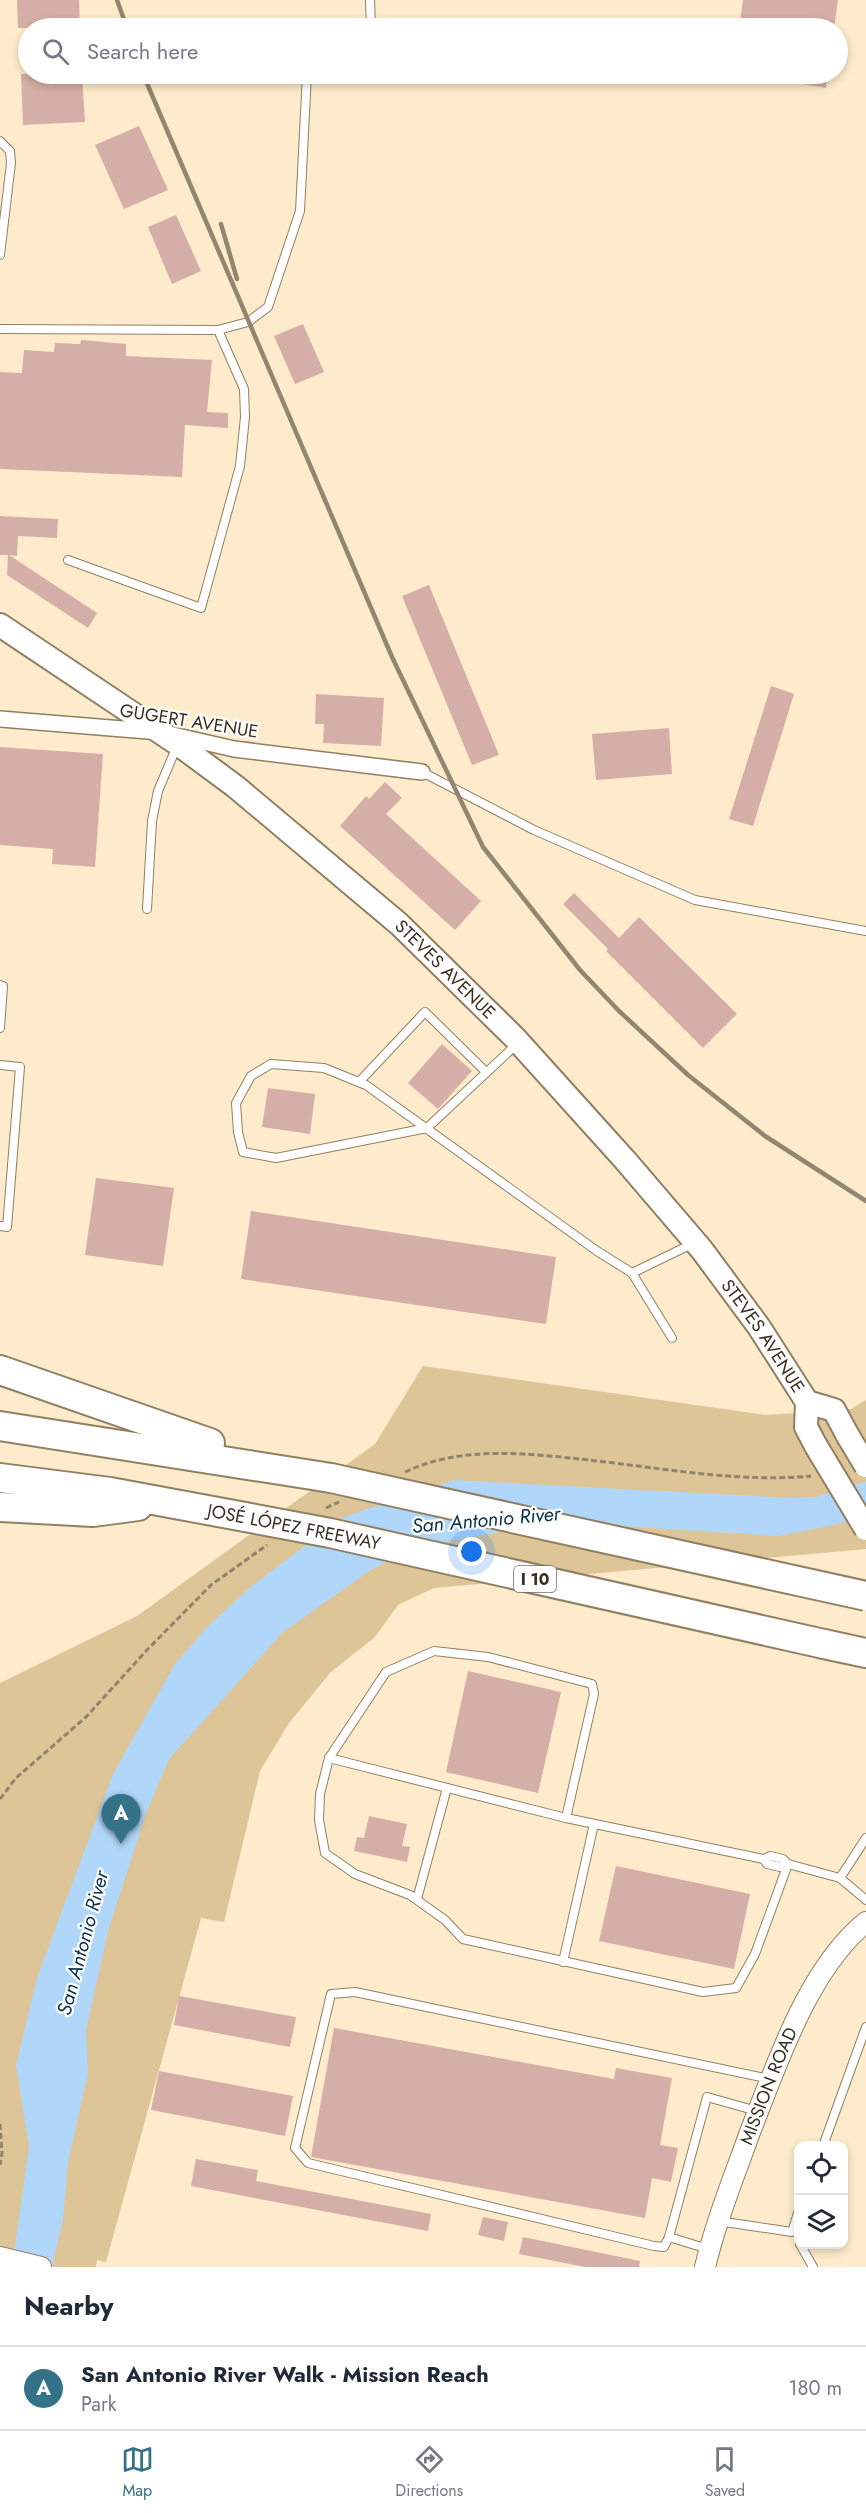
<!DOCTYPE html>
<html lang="en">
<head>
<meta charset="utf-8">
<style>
  body { margin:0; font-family:Jost,sans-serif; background:#f2f2f3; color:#1f2937 }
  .controls { position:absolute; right:18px; bottom:18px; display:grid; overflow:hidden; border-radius:12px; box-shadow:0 3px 9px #0003 }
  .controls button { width:54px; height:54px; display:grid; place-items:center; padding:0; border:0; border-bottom:2px solid #e0e1e3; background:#fff; color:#1f2937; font:30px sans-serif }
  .you { position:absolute; left:472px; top:1552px; width:21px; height:21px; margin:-15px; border:4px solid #fff; border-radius:50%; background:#1a73e8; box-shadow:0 0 0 9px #1a73e833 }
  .badge { display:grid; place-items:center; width:39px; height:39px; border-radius:50%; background:#347288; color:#fff; font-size:20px; font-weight:700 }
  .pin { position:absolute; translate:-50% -50px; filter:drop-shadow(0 2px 3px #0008) }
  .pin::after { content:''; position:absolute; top:32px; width:21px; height:18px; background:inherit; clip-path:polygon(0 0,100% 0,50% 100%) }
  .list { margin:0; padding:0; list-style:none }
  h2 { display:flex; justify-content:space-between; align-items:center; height:78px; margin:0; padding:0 24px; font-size:26px }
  h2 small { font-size:20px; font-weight:400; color:#747a83 }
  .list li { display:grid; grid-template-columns:39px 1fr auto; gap:18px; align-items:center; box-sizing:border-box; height:84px; padding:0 24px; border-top:2px solid #e0e1e3 }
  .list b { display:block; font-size:22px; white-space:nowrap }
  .list p { margin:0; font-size:20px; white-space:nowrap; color:#747a83 }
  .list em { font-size:20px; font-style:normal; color:#747a83 }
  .icon { flex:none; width:33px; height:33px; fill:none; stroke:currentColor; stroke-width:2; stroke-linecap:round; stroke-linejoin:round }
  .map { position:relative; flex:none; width:866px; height:2267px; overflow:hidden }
  .search { position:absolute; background:#fff; box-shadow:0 3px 9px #0003; left:18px; right:18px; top:18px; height:66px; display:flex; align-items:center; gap:15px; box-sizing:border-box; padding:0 21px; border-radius:33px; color:#747a83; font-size:22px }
  .sheet { height:162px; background:#fff }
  nav { display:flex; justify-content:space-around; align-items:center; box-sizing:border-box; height:84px; border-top:2px solid #e0e1e3; background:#fff; font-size:16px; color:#747a83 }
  nav a { display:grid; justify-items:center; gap:3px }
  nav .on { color:#347288 }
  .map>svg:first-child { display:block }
  .green { fill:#dec598 }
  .water { fill:#b0d7fa }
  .building { fill:#d5afa7 }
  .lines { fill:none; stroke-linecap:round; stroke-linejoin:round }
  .service-casing { stroke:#907f62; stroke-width:10 }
  .minor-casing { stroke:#907f62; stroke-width:18 }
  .tertiary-casing { stroke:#907f62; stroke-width:22 }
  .secondary-casing { stroke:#907f62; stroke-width:26 }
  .motorway-casing { stroke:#907f62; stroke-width:32 }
  .path { stroke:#90846e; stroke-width:3; stroke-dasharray:6 3; stroke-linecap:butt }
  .service { stroke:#fff; stroke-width:8 }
  .minor { stroke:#fff; stroke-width:15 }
  .tertiary { stroke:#fff; stroke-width:20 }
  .secondary { stroke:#fff; stroke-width:22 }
  .motorway { stroke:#fff; stroke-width:28 }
  .rail { stroke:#938670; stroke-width:4.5 }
  .secondary-bridge-casing { stroke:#907f62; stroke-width:26; stroke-linecap:butt }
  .motorway-bridge-casing { stroke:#907f62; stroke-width:32; stroke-linecap:butt }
  .secondary-bridge { stroke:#fff; stroke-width:22 }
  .motorway-bridge { stroke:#fff; stroke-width:28 }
  .labels { text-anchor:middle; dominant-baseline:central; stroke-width:4.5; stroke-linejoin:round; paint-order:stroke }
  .shield { fill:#fff; stroke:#726d64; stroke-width:1.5 }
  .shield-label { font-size:16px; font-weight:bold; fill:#362f22 }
  .street-label { font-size:18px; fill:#362f22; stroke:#fff }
  .water-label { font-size:20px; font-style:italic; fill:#0a304c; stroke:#fff }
</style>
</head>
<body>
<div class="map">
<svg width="866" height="2267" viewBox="0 0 866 2267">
  <rect width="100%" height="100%" fill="#feebcb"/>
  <polygon class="green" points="423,1366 766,1415 851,1409 866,1400 866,1549 434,1588 398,1605 375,1637 331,1672 289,1723 260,1771 224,1922 201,1918 106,2262 97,2260 96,2267 0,2267 0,1683 137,1616 375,1444"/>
  <polygon class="water" points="454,1480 790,1498 816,1497 866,1482 866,1514 834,1525 778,1536 557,1522 415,1547 369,1571 282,1633 169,1759 145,1816 108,1931 86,2030 88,2073 68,2162 63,2219 52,2267 12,2267 29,2147 16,2065 37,1978 113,1774 175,1664 209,1625 253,1585 344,1517"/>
  <g class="building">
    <polygon points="17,0 79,0 80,28 18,28"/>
    <polygon points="743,0 838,0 834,28 739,28"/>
    <polygon points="21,74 82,74 85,122 23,125"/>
    <polygon points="785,74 828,74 826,88 784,81"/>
    <polygon points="139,126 168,190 124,209 95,145"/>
    <polygon points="176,215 201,271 172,284 148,227"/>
    <polygon points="303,324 324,372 295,384 274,336"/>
    <polygon points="81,340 126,344 126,356 212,360 207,412 228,413 228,428 185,425 182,477 0,469 0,372 22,373 24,350 54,352 55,343 80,344"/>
    <polygon points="0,516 58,519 57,538 18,536 17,556 9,555 97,613 88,628 7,575 8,555 0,555"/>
    <polygon points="429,585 499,755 472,765 402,596"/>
    <polygon points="771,686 794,694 753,826 729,819"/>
    <polygon points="316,694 384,698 381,746 323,743 324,724 315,724"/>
    <polygon points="669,728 672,774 596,780 592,734"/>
    <polygon points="0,747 103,754 95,867 52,864 53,849 0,845"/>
    <polygon points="385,782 402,798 386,814 481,901 455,930 340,826 366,796 369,799"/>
    <polygon points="574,893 619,938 639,917 737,1014 703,1048 606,951 608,949 563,904"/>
    <polygon points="442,1044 472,1071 438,1109 408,1083"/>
    <polygon points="268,1088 315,1094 310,1134 262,1127"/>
    <polygon points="96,1178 174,1188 163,1266 85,1255"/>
    <polygon points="251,1211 556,1257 546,1324 241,1279"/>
    <polygon points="468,1671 561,1692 538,1793 446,1772"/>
    <polygon points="369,1816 407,1824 402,1846 410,1847 407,1862 354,1851 357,1837 364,1838"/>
    <polygon points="616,1866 750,1894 734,1969 599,1941"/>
    <polygon points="179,1996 296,2017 290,2047 174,2025"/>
    <polygon points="334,2028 614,2079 616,2068 672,2078 660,2145 678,2148 671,2182 652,2178 645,2218 311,2157"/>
    <polygon points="159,2071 293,2096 285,2136 151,2110"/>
    <polygon points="196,2159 258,2170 256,2181 431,2214 428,2231 191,2186"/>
    <polygon points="483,2217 508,2222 504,2241 478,2235"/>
    <polygon points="523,2237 640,2261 639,2267 585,2267 519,2254"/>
  </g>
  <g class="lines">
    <g class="service-casing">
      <g id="service">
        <polyline points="368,28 371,26 370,0"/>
        <polyline points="0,141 10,151 11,163 0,255"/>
        <polyline points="0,329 218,330 248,322 268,307 300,211 307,74"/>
        <polyline points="68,560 201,608 240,466 245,417 244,389 218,330"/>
        <polyline points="422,772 534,830 695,900 866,931"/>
        <polyline points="147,909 152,821 158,791 177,746"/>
        <polyline points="0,985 3,986 0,1028"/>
        <polyline points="517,1044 427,1128 276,1158 243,1152 238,1132 236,1103 251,1076 271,1064 324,1068 366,1085 597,1251 632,1273 694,1243"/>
        <polyline points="0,1065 20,1067 7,1227 0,1226"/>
        <polyline points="359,1082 425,1012 486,1072"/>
        <polyline points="632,1273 672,1338"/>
        <polyline points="329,1758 566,1818 764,1859 767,1864 780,1867 788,1864"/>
        <polyline points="566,1818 594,1694 592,1684 488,1657 434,1651 386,1672 329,1758 320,1794 319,1820 325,1853 355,1874 410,1895 445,1920 463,1939 703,1992 736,1988 755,1954 788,1864"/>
        <polyline points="764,1859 770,1856 783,1859 788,1864 840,1878 866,1900"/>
        <polyline points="840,1878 866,1838"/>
        <polyline points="417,1899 447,1788"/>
        <polyline points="563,1962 594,1824"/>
        <polyline points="823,2146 866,2027"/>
        <polyline points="718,2221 792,2232 798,2213"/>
        <polyline points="669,2237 664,2247 654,2246 308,2163 295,2148 331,1994 355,1992 770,2079"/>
        <polyline points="800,2244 813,2267"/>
        <polyline points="708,2249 669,2237 707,2097 757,2111"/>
      </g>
    </g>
    <g class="minor-casing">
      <polyline id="minor" points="0,719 160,732 234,749 422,772"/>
    </g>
    <g class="tertiary-casing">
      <g id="tertiary">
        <polyline points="0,2257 41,2267"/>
        <path id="s1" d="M705,2267C716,2221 734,2177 750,2132C777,2064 808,1969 866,1922"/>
      </g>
    </g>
    <g class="secondary-casing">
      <g id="secondary">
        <path id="s2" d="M0,625L178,744L236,787L399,924L515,1038L625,1160L702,1250L759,1327L807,1402L806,1427L816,1446"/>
        <polyline points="807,1402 834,1410 848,1436"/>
      </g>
    </g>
    <g class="motorway-casing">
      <g id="motorway">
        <polyline points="0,1370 210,1443"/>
        <polyline points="0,1426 331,1478"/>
        <polyline points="0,1478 110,1492 245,1517"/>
        <polyline points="0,1507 93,1512 138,1506"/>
        <polyline points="824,1644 866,1653"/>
      </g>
    </g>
    <g class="path">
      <path d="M405,1472C460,1446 522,1453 580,1459C656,1467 735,1483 811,1476"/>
      <polyline points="326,1508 339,1502"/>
      <polyline points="0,1799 16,1778 86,1717 147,1650 211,1585 267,1545"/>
      <polyline points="0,2124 2,2153 0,2165"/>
    </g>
    <use href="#service" class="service"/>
    <use href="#minor" class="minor"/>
    <use href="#tertiary" class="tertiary"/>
    <use href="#secondary" class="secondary"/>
    <use href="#motorway" class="motorway"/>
    <g class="rail">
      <polyline points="117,0 127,28"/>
      <polyline points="143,74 392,657 483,847 580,970 619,1011 688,1075 765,1136 866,1201"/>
      <polyline points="221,224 237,279"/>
    </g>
    <g class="secondary-bridge-casing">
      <g id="secondary-bridge">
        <polyline points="848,1436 866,1466"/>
        <polyline points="816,1446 866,1529"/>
      </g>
    </g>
    <g class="motorway-bridge-casing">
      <g id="motorway-bridge">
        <polyline points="331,1478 866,1596"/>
        <polyline points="245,1517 330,1533 824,1644"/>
      </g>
    </g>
    <use href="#secondary-bridge" class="secondary-bridge"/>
    <use href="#motorway-bridge" class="motorway-bridge"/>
  </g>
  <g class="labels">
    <rect class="shield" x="514" y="1566" width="42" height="26" rx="4.5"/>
    <g class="shield-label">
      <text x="535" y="1579">I 10</text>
    </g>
    <g class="street-label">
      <text transform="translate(189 721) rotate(9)">GUGERT AVENUE</text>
      <text stroke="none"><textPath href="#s2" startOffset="564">STEVES AVENUE</textPath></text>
      <text stroke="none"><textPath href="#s2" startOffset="1050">STEVES AVENUE</textPath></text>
      <text transform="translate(294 1527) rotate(11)">JOSÉ LÓPEZ FREEWAY</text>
      <text stroke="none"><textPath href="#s1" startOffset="192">MISSION ROAD</textPath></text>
    </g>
    <g class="water-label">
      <text transform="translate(486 1520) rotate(-5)">San Antonio River</text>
      <text transform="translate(83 1943) rotate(-75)">San Antonio River</text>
    </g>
  </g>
</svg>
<div class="controls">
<button><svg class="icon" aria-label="locate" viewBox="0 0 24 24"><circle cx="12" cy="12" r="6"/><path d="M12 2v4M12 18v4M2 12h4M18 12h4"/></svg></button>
<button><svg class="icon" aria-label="layers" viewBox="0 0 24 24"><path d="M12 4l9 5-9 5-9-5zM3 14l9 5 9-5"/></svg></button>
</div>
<div class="you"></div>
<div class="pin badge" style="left:121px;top:1844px">A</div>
<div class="search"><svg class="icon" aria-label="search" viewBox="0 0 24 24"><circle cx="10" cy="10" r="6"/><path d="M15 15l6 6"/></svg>Search here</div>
</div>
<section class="sheet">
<h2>Nearby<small></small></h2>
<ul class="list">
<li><span class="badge">A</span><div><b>San Antonio River Walk - Mission Reach</b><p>Park</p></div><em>180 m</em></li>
</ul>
</section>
<nav>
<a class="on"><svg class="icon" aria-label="map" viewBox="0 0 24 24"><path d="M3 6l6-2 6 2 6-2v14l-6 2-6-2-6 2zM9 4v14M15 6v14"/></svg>Map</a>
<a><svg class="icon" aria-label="directions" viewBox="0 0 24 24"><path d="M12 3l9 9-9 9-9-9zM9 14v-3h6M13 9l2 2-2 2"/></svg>Directions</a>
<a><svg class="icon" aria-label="saved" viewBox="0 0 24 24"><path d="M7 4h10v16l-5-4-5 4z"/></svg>Saved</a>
</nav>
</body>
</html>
